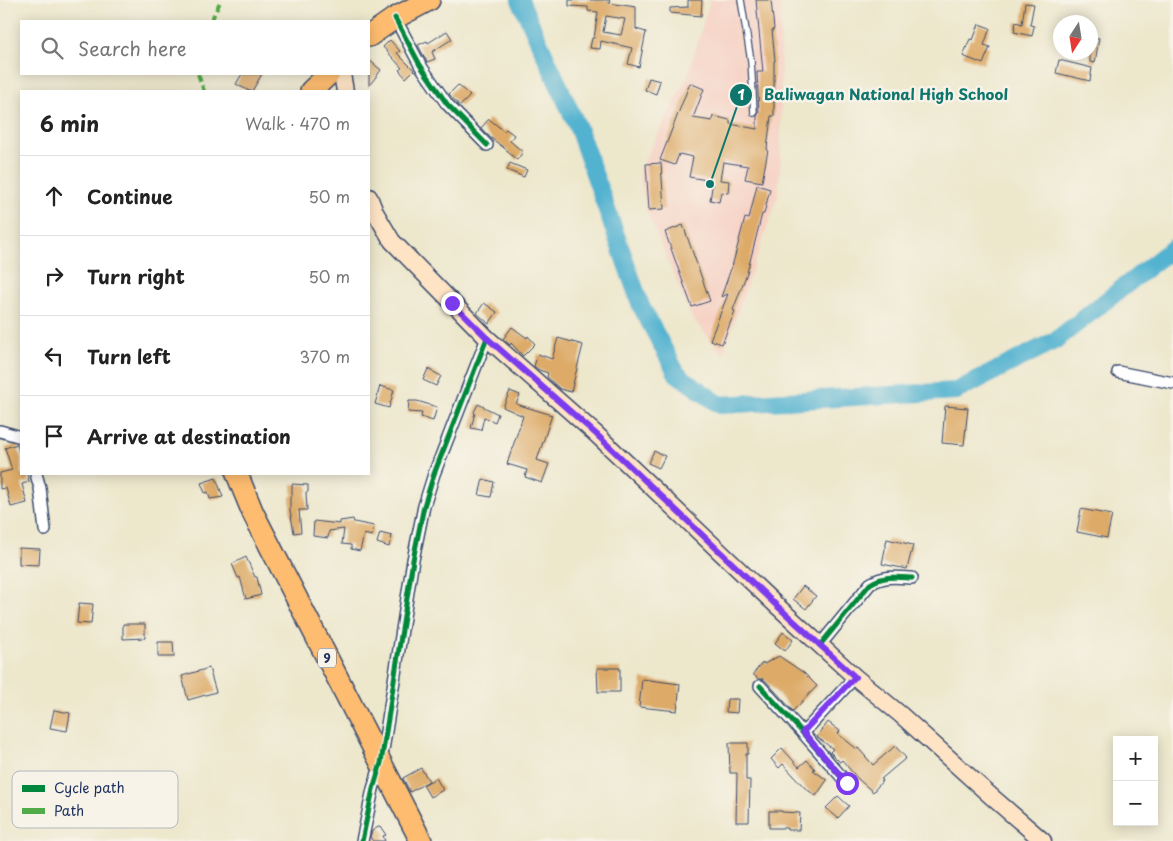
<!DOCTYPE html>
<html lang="en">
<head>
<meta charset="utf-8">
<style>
  body { margin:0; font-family:"Playpen Sans",sans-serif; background:#f2f2f2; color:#222 }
  .controls { position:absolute; right:15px; bottom:15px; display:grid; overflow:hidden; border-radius:0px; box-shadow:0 2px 12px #0003 }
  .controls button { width:45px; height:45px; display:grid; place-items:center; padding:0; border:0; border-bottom:1px solid #e0e0e0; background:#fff; color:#222; font:25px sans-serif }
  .compass { position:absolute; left:1053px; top:15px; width:45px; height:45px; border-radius:50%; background:#fff; box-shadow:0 2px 12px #0003; rotate:192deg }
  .stop { position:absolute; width:15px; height:15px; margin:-11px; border:4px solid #7c3aed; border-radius:50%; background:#fff }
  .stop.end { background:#7c3aed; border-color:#fff; box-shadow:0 1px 5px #0008 }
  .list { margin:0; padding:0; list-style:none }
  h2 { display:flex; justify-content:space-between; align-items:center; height:65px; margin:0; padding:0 20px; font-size:21px }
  h2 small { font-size:16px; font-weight:400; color:#767676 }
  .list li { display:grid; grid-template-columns:32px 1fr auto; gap:15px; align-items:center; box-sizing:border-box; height:80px; padding:0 20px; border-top:1px solid #e0e0e0 }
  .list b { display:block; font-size:19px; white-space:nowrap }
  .list em { font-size:16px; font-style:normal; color:#767676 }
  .icon { flex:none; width:28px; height:28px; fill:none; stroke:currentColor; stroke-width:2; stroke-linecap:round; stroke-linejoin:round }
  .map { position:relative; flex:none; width:1173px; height:841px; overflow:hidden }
  .search { position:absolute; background:#fff; box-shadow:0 2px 12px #0003; left:20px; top:20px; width:350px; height:55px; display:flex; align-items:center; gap:12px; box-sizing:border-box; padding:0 18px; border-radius:0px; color:#767676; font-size:19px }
  .panel { position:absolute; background:#fff; box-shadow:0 2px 12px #0003; left:20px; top:90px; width:350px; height:385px; border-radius:0px }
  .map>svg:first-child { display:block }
  .built { fill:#f6d2c4 }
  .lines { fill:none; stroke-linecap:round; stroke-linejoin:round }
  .river { stroke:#52b2d0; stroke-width:18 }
  .building { fill:#ddaa68; fill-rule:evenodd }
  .lane-casing { stroke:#3a4b6e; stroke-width:8 }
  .street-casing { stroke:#3a4b6e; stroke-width:14 }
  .secondary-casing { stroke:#3a4b6e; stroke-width:19 }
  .highway-casing { stroke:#3a4b6e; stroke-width:24 }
  .lane { stroke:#fff; stroke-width:5.5 }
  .street { stroke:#fff; stroke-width:11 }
  .secondary { stroke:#fee4c5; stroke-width:16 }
  .highway { stroke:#fdbc6f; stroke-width:21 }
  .quiet { stroke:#52ab49; stroke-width:4; stroke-dasharray:8 4; stroke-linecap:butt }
  .cycleway-casing { stroke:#f7f3e8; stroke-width:8 }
  .cycleway { stroke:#00873e; stroke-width:5 }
  .route { stroke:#7c3aed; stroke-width:6 }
  .labels { text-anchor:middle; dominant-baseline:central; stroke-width:5; stroke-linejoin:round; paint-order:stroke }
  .shield { fill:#f7f3e8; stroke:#5d6a87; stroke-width:1 }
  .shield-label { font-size:12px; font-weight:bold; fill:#1b2f5e }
  .key { fill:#f7f3e8; stroke:#b5b8bf; stroke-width:1 }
  .key-label { font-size:14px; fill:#1b2f5e }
  .leader { fill:none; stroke:#0f766e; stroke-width:2 }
  .callout-dot { fill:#0f766e; stroke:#f7f3e8; stroke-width:2 }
  .mark-label { font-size:15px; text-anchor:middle; font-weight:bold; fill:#fff }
  .callout-label { font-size:15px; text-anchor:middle; font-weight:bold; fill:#0f766e; stroke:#f7f3e8; stroke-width:5; stroke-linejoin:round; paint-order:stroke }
</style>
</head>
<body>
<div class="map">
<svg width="1173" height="841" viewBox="0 0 1173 841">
  <rect width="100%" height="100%" fill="#f7f3e8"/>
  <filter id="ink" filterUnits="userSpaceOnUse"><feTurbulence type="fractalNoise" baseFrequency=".02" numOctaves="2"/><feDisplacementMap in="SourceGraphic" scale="10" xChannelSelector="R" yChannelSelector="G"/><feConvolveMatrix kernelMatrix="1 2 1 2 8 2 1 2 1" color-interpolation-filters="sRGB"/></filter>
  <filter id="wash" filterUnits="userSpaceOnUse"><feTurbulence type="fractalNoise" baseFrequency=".0096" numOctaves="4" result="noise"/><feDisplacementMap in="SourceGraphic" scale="20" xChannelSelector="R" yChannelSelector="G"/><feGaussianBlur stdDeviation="1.12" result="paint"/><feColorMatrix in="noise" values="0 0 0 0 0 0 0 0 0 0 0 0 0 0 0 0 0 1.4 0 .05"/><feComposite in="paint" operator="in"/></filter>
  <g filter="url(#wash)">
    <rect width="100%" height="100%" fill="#ede7cc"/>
    <polygon class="built" points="710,0 780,0 781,117 781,156 778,196 723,354 692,318 646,209 639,171 688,76"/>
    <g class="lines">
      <polyline class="river" points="520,0 578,128 641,306 677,374 720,405 956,391 1056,340 1173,248"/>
    </g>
    <g id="blocks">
      <g class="building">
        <path d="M569,0H610L609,3L636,7V29L646,32L639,67L628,64L632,48L601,41L600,49L590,48L592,38H594L598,12L588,11V7L569,6ZM606,16L625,19L621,35L603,32Z"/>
        <polygon points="688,0 702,0 701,16 670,13 670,8 688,7"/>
        <polygon points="756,0 771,0 774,29 772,30 775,61 774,61 774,116 771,116 767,149 768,150 762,182 745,179 748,166 723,162 720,180 729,181 728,193 721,192 719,202 710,200 713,181 689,177 693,157 679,154 675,165 660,160 690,83 704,89 693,118 712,121 713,116 730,120 730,124 757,129 757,116 759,113 757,72 763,72"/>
        <polygon points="1025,3 1034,4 1030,25 1034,26 1032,36 1014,32 1016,22 1022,24"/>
        <polygon points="979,24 990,28 984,45 990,47 983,64 963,56 970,39 973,40"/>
        <polygon points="447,31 452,39 432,52 435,59 427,62 418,45 427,41 428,43"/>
        <polygon points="1090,37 1099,38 1095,63 1090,62"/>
        <polygon points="390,40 400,51 397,53 414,70 406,78 399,70 402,68 383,47"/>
        <polygon points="369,60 381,70 369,86"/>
        <polygon points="1059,60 1092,68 1090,81 1056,73"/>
        <polygon points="242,74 262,74 252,91 249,91 236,84"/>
        <polygon points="649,78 660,81 656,94 645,90"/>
        <polygon points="458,85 470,96 460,106 449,94"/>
        <polygon points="489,119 504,131 506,129 514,135 510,141 523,152 517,160 508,152 508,151 491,138 481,128"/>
        <polygon points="510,163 527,170 524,177 507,170"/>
        <polygon points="661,163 664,209 649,210 646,164"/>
        <polygon points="757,185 770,189 764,214 762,214 747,273 733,310 735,311 722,344 710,340 728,294 721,297 733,263 745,218 749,219"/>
        <polygon points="683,225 710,301 692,307 665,232"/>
        <polygon points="484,303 497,312 489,324 477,313"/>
        <polygon points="512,327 527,338 528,336 535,344 523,356 511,343 510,345 503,339"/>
        <polygon points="558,338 583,345 571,392 560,389 547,377 548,373 539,370 534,366 538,354 552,359"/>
        <polygon points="428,369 441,376 436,386 423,380"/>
        <polygon points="380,386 394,390 389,408 375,404"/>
        <polygon points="510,391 520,395 516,404 552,415 537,460 549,464 542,483 525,477 527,470 507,464 523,416 503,407"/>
        <polygon points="409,401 417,401 437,407 433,421 421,417 422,413 408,412"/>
        <polygon points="478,404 498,414 495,422 484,417 481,430 471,428 475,413 474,412"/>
        <polygon points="945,406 968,408 964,445 942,443"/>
        <polygon points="17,444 21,459 21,474 27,474 29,482 22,484 27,503 11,507 6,488 0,489 0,473 12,470 5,448"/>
        <polygon points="654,451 665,456 659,468 648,463"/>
        <polygon points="216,478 223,497 210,499 208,492 205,493 201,483"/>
        <polygon points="483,479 494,482 491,497 479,495"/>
        <polygon points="292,484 308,485 308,492 306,492 307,510 299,510 301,532 294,533 290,510 290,496 292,496"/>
        <polygon points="1081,509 1112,515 1107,538 1077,532"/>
        <polygon points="353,519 354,522 374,526 372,536 364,534 360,551 351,549 351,545 342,544 344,529 329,531 328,538 313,536 314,521 340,524 340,521"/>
        <polygon points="380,533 392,536 389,547 377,543"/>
        <polygon points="887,539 913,545 907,569 882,564"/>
        <polygon points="19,548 40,549 39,565 19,564"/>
        <polygon points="246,557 255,577 257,577 261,595 246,599 240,577 238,578 232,564"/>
        <polygon points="803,586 816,596 806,609 793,599"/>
        <polygon points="79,603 93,604 91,624 77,623"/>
        <polygon points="123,624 145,624 145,638 123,639"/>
        <polygon points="783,632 793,640 785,651 775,643"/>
        <polygon points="158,642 173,642 174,657 158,657"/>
        <polygon points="779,656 804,673 817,686 793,711 766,681 763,679 758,679 753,674 763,662 764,664"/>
        <polygon points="209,668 216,692 188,700 182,676"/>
        <polygon points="597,668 620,668 620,692 598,692"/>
        <polygon points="642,679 680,684 677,711 639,707"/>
        <polygon points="727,699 738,699 737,713 726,712"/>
        <polygon points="54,710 70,713 67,731 50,728"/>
        <polygon points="828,722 840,731 838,734 857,749 858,748 873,765 895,746 906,758 881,779 883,780 873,792 858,779 842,760 840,762 830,752 833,749 817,737"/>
        <polygon points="729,743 748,743 748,754 746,754 746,780 750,780 749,822 736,822 737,773 730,773"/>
        <polygon points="782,748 799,767 807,760 815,769 813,770 827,780 816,796 805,788 783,764 779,768 771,759"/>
        <polygon points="421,768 429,781 410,792 403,778"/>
        <polygon points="436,778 443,790 430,797 423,785"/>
        <polygon points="838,796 849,806 838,818 826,808"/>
        <polygon points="769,811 782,811 782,812 800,813 799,830 787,830 787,828 769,828"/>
        <polygon points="380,826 386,835 383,836 385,841 373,841 370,837 372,831"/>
      </g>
    </g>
  </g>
  <g filter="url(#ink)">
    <use href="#blocks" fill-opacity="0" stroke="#3a4b6e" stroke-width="1"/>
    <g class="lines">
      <g class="lane-casing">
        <polyline id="lane" points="741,0 751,61 754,113"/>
      </g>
      <g class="street-casing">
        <g id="street">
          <polyline points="395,18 420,65 447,104 487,145"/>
          <polyline points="1118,372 1173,383"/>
          <polyline points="0,431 21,437"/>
          <polyline points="36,474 40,488 45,530"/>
          <path d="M820,645L870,584C884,575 896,577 912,578"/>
          <polyline points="760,686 803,733 847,783"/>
          <polyline points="803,733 855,677"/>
          <polyline points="362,841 373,789 381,763 413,560 424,506 434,474 487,338"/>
        </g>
      </g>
      <g class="secondary-casing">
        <g id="secondary">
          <polyline points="342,74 345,91"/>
          <polyline points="369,197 375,212 392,241 487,338 596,434 775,604 855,677 901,715 992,797 1043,841"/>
        </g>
      </g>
      <g class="highway-casing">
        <g id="highway">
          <polyline points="369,36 395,18 429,0"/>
          <polyline points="311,91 329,74"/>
          <polyline points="237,474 253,513 421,841"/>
        </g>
      </g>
      <use href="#lane" class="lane"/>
      <use href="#street" class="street"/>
      <use href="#secondary" class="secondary"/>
      <use href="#highway" class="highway"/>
      <g class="quiet">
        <polyline points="211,21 221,0"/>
        <polyline points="198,74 204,91"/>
      </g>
      <g class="cycleway-casing">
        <g id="cycleway">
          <polyline points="395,18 420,65 447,104 487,145"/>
          <path d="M820,645L870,584C884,575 896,577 912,578"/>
          <polyline points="760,686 803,733 847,783"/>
          <polyline points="362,841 373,789 381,763 413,560 424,506 434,474 487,338"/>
        </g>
      </g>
      <use href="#cycleway" class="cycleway"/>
    </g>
  </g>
  <g class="lines" filter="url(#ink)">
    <polyline class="route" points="452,303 487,338 596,434 775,604 855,677 803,732 847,783"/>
  </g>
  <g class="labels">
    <rect class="shield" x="318" y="648.5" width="18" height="19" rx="4"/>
    <g class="shield-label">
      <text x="327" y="658">9</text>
    </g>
  </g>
  <rect x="12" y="771" width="166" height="57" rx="8" class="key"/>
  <rect x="22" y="785" width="23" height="7" fill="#00873e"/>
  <rect x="22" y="808" width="23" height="6" fill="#52ab49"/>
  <g class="key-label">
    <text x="54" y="793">Cycle path</text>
    <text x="54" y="816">Path</text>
  </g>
  <path class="leader" d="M710 184L741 95"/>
  <g class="callout-dot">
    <circle cx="710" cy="184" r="5"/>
    <circle cx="741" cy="95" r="12"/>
  </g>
  <g class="mark-label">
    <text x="741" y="100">1</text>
  </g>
  <g class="callout-label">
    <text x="886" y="100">Baliwagan National High School</text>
  </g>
</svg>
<div class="controls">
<button>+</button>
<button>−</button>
</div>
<svg class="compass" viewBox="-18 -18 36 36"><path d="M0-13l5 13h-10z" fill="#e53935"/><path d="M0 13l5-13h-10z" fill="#767676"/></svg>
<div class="stop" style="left:847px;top:783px"></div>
<div class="stop end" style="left:452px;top:303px"></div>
<div class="search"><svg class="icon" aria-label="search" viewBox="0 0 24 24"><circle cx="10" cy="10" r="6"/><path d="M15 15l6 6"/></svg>Search here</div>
<section class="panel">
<h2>6 min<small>Walk · 470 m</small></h2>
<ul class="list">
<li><svg class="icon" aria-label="ahead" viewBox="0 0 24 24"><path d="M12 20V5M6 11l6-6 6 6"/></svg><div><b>Continue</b></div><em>50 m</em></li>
<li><svg class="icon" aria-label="right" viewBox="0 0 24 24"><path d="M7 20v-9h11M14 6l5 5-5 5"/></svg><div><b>Turn right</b></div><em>50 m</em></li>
<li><svg class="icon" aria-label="left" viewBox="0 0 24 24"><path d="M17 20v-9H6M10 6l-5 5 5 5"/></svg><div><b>Turn left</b></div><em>370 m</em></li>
<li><svg class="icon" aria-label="arrive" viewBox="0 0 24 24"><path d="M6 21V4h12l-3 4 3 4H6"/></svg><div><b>Arrive at destination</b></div></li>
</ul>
</section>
</div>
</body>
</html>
